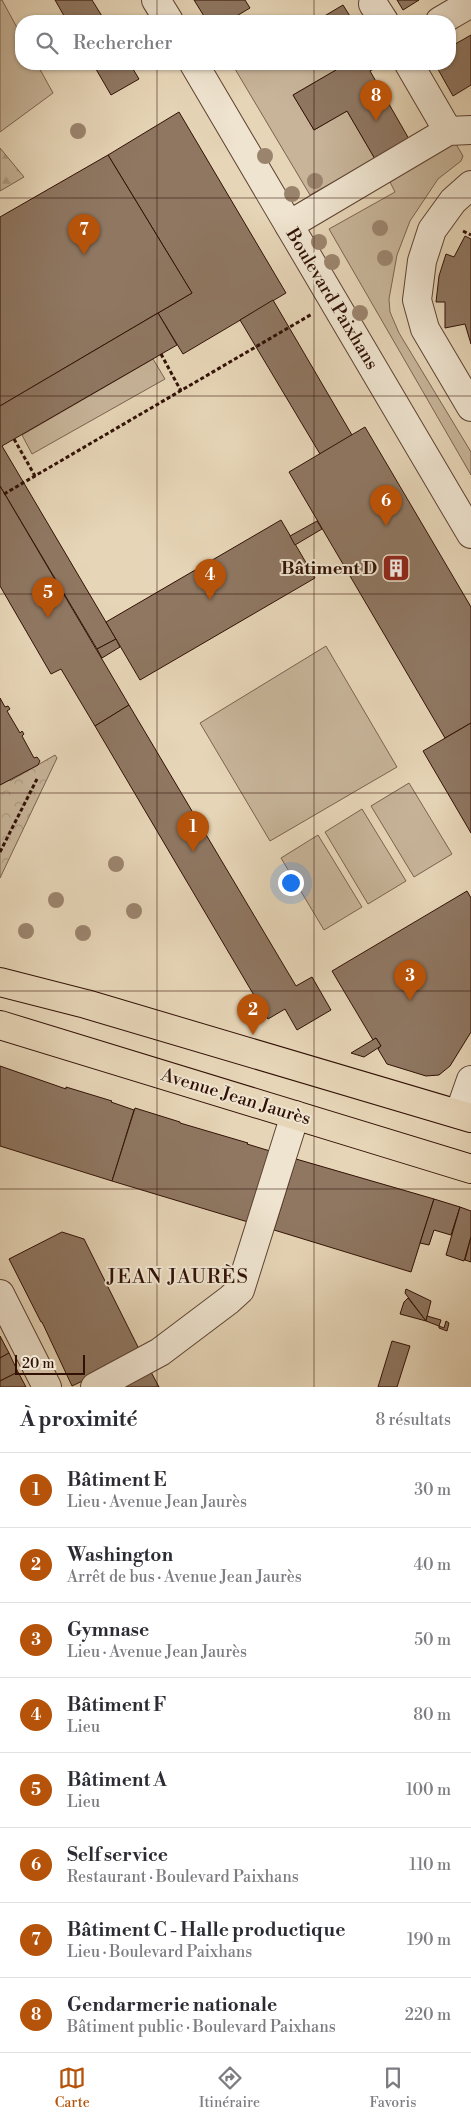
<!DOCTYPE html>
<html lang="fr">
<head>
<meta charset="utf-8">
<style>
  body { margin:0; font-family:"Libre Bodoni",serif; background:#f7f7f7; color:#2b2b33 }
  .scale { position:absolute; left:15px; bottom:12px; width:70px; box-sizing:border-box; padding-left:5px; border:2px solid #311105; border-top:0; font-size:14px; line-height:18px; white-space:nowrap; color:#311105; -webkit-text-stroke:4px #efe4d0; paint-order:stroke }
  .you { position:absolute; left:290px; top:882px; width:18px; height:18px; margin:-12px; border:4px solid #fff; border-radius:50%; background:#1a73e8; box-shadow:0 0 0 8px #1a73e833 }
  .badge { display:grid; place-items:center; width:32px; height:32px; border-radius:50%; background:#b45309; color:#fff; font-size:16px; font-weight:700 }
  .pin { position:absolute; translate:-50% -41px; filter:drop-shadow(0 1px 2px #0008) }
  .pin::after { content:''; position:absolute; top:26px; width:18px; height:15px; background:inherit; clip-path:polygon(0 0,100% 0,50% 100%) }
  .list { margin:0; padding:0; list-style:none }
  h2 { display:flex; justify-content:space-between; align-items:center; height:65px; margin:0; padding:0 20px; font-size:21px }
  h2 small { font-size:16px; font-weight:400; color:#7c7c81 }
  .list li { display:grid; grid-template-columns:32px 1fr auto; gap:15px; align-items:center; box-sizing:border-box; height:75px; padding:0 20px; border-top:1px solid #e1e1e2 }
  .list b { display:block; font-size:19px; white-space:nowrap }
  .list p { margin:0; font-size:16px; white-space:nowrap; color:#7c7c81 }
  .list em { font-size:16px; font-style:normal; color:#7c7c81 }
  .icon { flex:none; width:28px; height:28px; fill:none; stroke:currentColor; stroke-width:2; stroke-linecap:round; stroke-linejoin:round }
  .map { position:relative; flex:none; width:471px; height:1387px; overflow:hidden }
  .search { position:absolute; background:#fff; box-shadow:0 1px 4px #0004; left:15px; right:15px; top:15px; height:55px; display:flex; align-items:center; gap:12px; box-sizing:border-box; padding:0 18px; border-radius:20px; color:#7c7c81; font-size:19px }
  .sheet { height:665px; background:#fff }
  nav { display:flex; justify-content:space-around; align-items:center; box-sizing:border-box; height:70px; border-top:1px solid #e1e1e2; background:#fff; font-size:14px; color:#7c7c81 }
  nav a { display:grid; justify-items:center; gap:2px }
  nav .on { color:#b45309 }
  .map>svg:first-child { display:block }
  .green { fill:#c7b499; stroke:#7c624f }
  .forest { fill:url(#forest-firs); stroke:#7c624f }
  .park { fill:url(#park-crowns); stroke:#7c624f }
  .building { fill:#8f7762; stroke:#311105 }
  .lines { fill:none; stroke-linecap:round; stroke-linejoin:round }
  .minor-casing { stroke:#5e4232; stroke-width:30 }
  .major-casing { stroke:#311105; stroke-width:30 }
  .path { stroke:#311105; stroke-width:3; stroke-dasharray:4 2.5; stroke-linecap:butt }
  .minor { stroke:#efe4d0; stroke-width:28 }
  .major { stroke:#e6d5b7; stroke-width:28 }
  .tree { fill:#9b846d }
  .grid { fill:none; stroke:#311105; stroke-width:1; stroke-opacity:0.55 }
  .labels { text-anchor:middle; dominant-baseline:central; stroke-width:4; stroke-linejoin:round; paint-order:stroke }
  .street-label { font-size:18px; fill:#311105; stroke:#efe4d0 }
  .poi-label { font-size:18px; font-weight:bold; fill:#311105; stroke:#efe4d0; text-anchor:end }
  .quarter-label { font-size:20px; letter-spacing:1px; fill:#311105; stroke:#efe4d0 }
</style>
</head>
<body>
<div class="map">
<svg width="471" height="1387" viewBox="0 0 471 1387">
  <defs>
    <pattern id="forest-firs" width="22" height="20" patternUnits="userSpaceOnUse" patternTransform="scale(1.25)"><rect width="22" height="20" fill="#c7b499"/><path d="M5 1l3.5 6h-7zM16 11l3.5 6h-7z" fill="#ab9a82"/></pattern>
    <pattern id="park-crowns" width="20" height="18" patternUnits="userSpaceOnUse" patternTransform="scale(1.25)"><rect width="20" height="18" fill="#c7b499"/><path d="M2 6a3 3 0 1 1 6 0M12 15a3 3 0 1 1 6 0" fill="none" stroke="#ab9a82"/></pattern>
  </defs>
  <rect width="100%" height="100%" fill="#e6d5b7"/>
  <filter id="stains"><feTurbulence type="fractalNoise" baseFrequency=".004" numOctaves="4"/><feColorMatrix values="0 0 0 0 .2 0 0 0 0 .09 0 0 0 0 .02 0 0 0 .5 -.17"/></filter>
  <radialGradient id="worn" r=".72"><stop offset=".6" stop-color="#630" stop-opacity="0"/><stop offset="1" stop-color="#630" stop-opacity=".3"/></radialGradient>
  <g class="green">
    <polygon points="0,0 2,0 21,35 21,64 37,64 53,93 0,132"/>
    <polygon points="244,64 332,64 336,70 293,95 314,130 347,111 375,159 310,195 235,69"/>
    <polygon points="450,142 456,144 463,156 461,161 438,179 410,221 397,255 389,299 390,312 399,333 471,452 471,475 329,229 395,192 389,180"/>
    <polygon points="153,359 165,379 32,454 22,435"/>
    <polygon points="326,646 397,767 270,841 200,723"/>
    <polygon points="409,783 452,854 414,877 371,806"/>
    <polygon points="362,809 406,881 368,904 325,832"/>
    <polygon points="318,835 362,907 324,930 281,858"/>
  </g>
  <polygon class="forest" points="0,148 24,177 0,191"/>
  <polygon class="park" points="55,755 57,758 0,878 0,785 9,780 10,781"/>
  <g class="building">
    <polygon points="55,0 92,0 105,21 67,21"/>
    <polygon points="194,0 245,0 250,8 228,21 207,21"/>
    <polygon points="397,0 419,0 403,10"/>
    <polygon points="343,5 353,21 316,21"/>
    <polygon points="471,35 471,85 453,96 435,64 450,64 450,47"/>
    <polygon points="93,64 130,64 139,79 111,95"/>
    <polygon points="332,64 378,64 379,66 370,71 409,139 375,159 347,111 314,130 293,95 336,70"/>
    <polygon points="179,112 286,293 183,354 158,313 192,293 108,155"/>
    <polygon points="108,155 192,293 0,406 0,217"/>
    <polygon points="465,236 471,239 471,344 465,324 445,328 445,302 436,302 439,276 446,254 454,257"/>
    <polygon points="273,300 352,435 320,454 240,320"/>
    <polygon points="158,313 177,345 2,446 116,639 97,649 0,486 0,406"/>
    <polygon points="365,427 471,607 471,723 445,738 289,472"/>
    <polygon points="0,486 129,705 95,726 61,669 51,674 0,586"/>
    <polygon points="281,520 315,578 140,680 106,622"/>
    <polygon points="317,521 322,529 295,545 290,536"/>
    <polygon points="116,639 120,647 102,658 97,649"/>
    <polygon points="0,698 5,707 8,706 10,709 7,711 20,733 22,731 24,734 22,736 34,758 37,757 40,761 38,765 0,785"/>
    <polygon points="129,705 296,986 312,977 331,1010 297,1030 285,1009 268,1019 95,726"/>
    <polygon points="471,723 471,833 423,751"/>
    <polygon points="467,891 471,898 471,1032 450,1066 439,1075 426,1076 387,1064 378,1049 381,1046 376,1038 373,1040 332,971"/>
    <polygon points="376,1038 381,1046 364,1057 351,1053"/>
    <polygon points="0,1066 66,1089 66,1087 112,1101 111,1102 134,1110 112,1181 0,1146"/>
    <polygon points="135,1108 180,1122 180,1123 248,1143 247,1144 270,1151 248,1222 112,1181"/>
    <polygon points="296,1159 434,1199 411,1272 274,1230"/>
    <polygon points="434,1199 460,1207 451,1235 434,1230 429,1245 420,1243"/>
    <polygon points="460,1207 471,1211 471,1237 464,1261 446,1255"/>
    <polygon points="62,1232 84,1239 141,1353 72,1386 42,1322 41,1322 9,1259"/>
    <polygon points="471,1237 471,1262 465,1260"/>
    <polygon points="406,1289 431,1301 426,1321 405,1293"/>
    <polygon points="408,1298 426,1321 400,1314 404,1302"/>
    <polygon points="427,1316 441,1320 439,1326 426,1321"/>
    <polygon points="446,1321 449,1323 447,1331 439,1328 439,1326 444,1328"/>
    <polygon points="0,1336 9,1353 0,1358"/>
    <polygon points="392,1341 410,1346 397,1387 378,1387"/>
    <polygon points="9,1353 18,1372 0,1381 0,1358"/>
    <polygon points="18,1372 26,1387 0,1387 0,1381"/>
    <polygon points="151,1372 159,1387 120,1387"/>
  </g>
  <g class="lines">
    <g class="minor-casing">
      <g id="minor">
        <polyline points="156,0 169,21"/>
        <polyline points="373,4 384,21"/>
        <polyline points="440,21 471,3"/>
        <polyline points="194,64 471,534"/>
        <polyline points="409,64 448,131"/>
        <polyline points="471,185 453,201 432,230 422,261 417,300 425,329 471,407"/>
        <polyline points="289,225 448,131 471,130"/>
        <polyline points="459,1114 471,1080"/>
        <polyline points="0,1294 47,1387"/>
        <polyline points="95,1387 160,1352 229,1300 240,1290 295,1115"/>
      </g>
    </g>
    <g class="major-casing">
      <g id="major">
        <polyline points="0,982 86,1004 471,1118"/>
        <polyline points="0,1025 471,1169"/>
      </g>
    </g>
    <g class="path">
      <polyline points="463,231 471,235"/>
      <polyline points="161,354 181,391"/>
      <polyline points="14,439 35,476"/>
      <polyline points="4,494 312,314"/>
      <polyline points="0,852 37,779"/>
    </g>
    <use href="#minor" class="minor"/>
    <use href="#major" class="major"/>
  </g>
  <g class="tree">
    <circle cx="78" cy="131" r="8"/>
    <circle cx="265" cy="156" r="8"/>
    <circle cx="315" cy="181" r="8"/>
    <circle cx="292" cy="194" r="8"/>
    <circle cx="380" cy="228" r="8"/>
    <circle cx="319" cy="242" r="8"/>
    <circle cx="385" cy="258" r="8"/>
    <circle cx="332" cy="262" r="8"/>
    <circle cx="360" cy="313" r="8"/>
    <circle cx="116" cy="864" r="8"/>
    <circle cx="56" cy="900" r="8"/>
    <circle cx="134" cy="911" r="8"/>
    <circle cx="26" cy="931" r="8"/>
    <circle cx="83" cy="933" r="8"/>
  </g>
  <path class="grid" d="M157,0V21M314,0V21M157,64V1387M314,64V1387M0,198H471M0,396H471M0,594H471M0,793H471M0,991H471M0,1189H471"/>
  <defs>
    <g id="building-square" transform="scale(1.4375)"><rect x="-9" y="-9" width="18" height="18" rx="4" fill="#8f2418" stroke="#efe4d0"/><path d="M-4-6H4V6H1V3H-1V6H-4ZM-2.5-4.3h1.7v1.8h-1.7ZM.8-4.3h1.7v1.8H.8ZM-2.5-1h1.7V.8h-1.7ZM.8-1h1.7V.8H.8Z" fill="#fff"/></g>
  </defs>
  <g fill-rule="evenodd">
    <use href="#building-square" x="396" y="568"/>
  </g>
  <g class="labels">
    <g class="street-label">
      <text transform="translate(332 299) rotate(59)">Boulevard Paixhans</text>
      <text transform="translate(236 1097) rotate(17)">Avenue Jean Jaurès</text>
    </g>
    <g class="poi-label">
      <text x="377" y="568">Bâtiment D</text>
    </g>
    <g class="quarter-label">
      <text x="178" y="1277">JEAN JAURÈS</text>
    </g>
  </g>
  <rect width="100%" height="100%" filter="url(#stains)"/>
  <rect width="100%" height="100%" fill="url(#worn)"/>
</svg>
<div class="scale">20 m</div>
<div class="you"></div>
<div class="pin badge" style="left:193px;top:852px">1</div>
<div class="pin badge" style="left:253px;top:1035px">2</div>
<div class="pin badge" style="left:410px;top:1001px">3</div>
<div class="pin badge" style="left:210px;top:600px">4</div>
<div class="pin badge" style="left:48px;top:618px">5</div>
<div class="pin badge" style="left:386px;top:526px">6</div>
<div class="pin badge" style="left:84px;top:255px">7</div>
<div class="pin badge" style="left:376px;top:121px">8</div>
<div class="search"><svg class="icon" aria-label="search" viewBox="0 0 24 24"><circle cx="10" cy="10" r="6"/><path d="M15 15l6 6"/></svg>Rechercher</div>
</div>
<section class="sheet">
<h2>À proximité<small>8 résultats</small></h2>
<ul class="list">
<li><span class="badge">1</span><div><b>Bâtiment E</b><p>Lieu · Avenue Jean Jaurès</p></div><em>30 m</em></li>
<li><span class="badge">2</span><div><b>Washington</b><p>Arrêt de bus · Avenue Jean Jaurès</p></div><em>40 m</em></li>
<li><span class="badge">3</span><div><b>Gymnase</b><p>Lieu · Avenue Jean Jaurès</p></div><em>50 m</em></li>
<li><span class="badge">4</span><div><b>Bâtiment F</b><p>Lieu</p></div><em>80 m</em></li>
<li><span class="badge">5</span><div><b>Bâtiment A</b><p>Lieu</p></div><em>100 m</em></li>
<li><span class="badge">6</span><div><b>Self service</b><p>Restaurant · Boulevard Paixhans</p></div><em>110 m</em></li>
<li><span class="badge">7</span><div><b>Bâtiment C - Halle productique</b><p>Lieu · Boulevard Paixhans</p></div><em>190 m</em></li>
<li><span class="badge">8</span><div><b>Gendarmerie nationale</b><p>Bâtiment public · Boulevard Paixhans</p></div><em>220 m</em></li>
</ul>
</section>
<nav>
<a class="on"><svg class="icon" aria-label="map" viewBox="0 0 24 24"><path d="M3 6l6-2 6 2 6-2v14l-6 2-6-2-6 2zM9 4v14M15 6v14"/></svg>Carte</a>
<a><svg class="icon" aria-label="directions" viewBox="0 0 24 24"><path d="M12 3l9 9-9 9-9-9zM9 14v-3h6M13 9l2 2-2 2"/></svg>Itinéraire</a>
<a><svg class="icon" aria-label="saved" viewBox="0 0 24 24"><path d="M7 4h10v16l-5-4-5 4z"/></svg>Favoris</a>
</nav>
</body>
</html>
